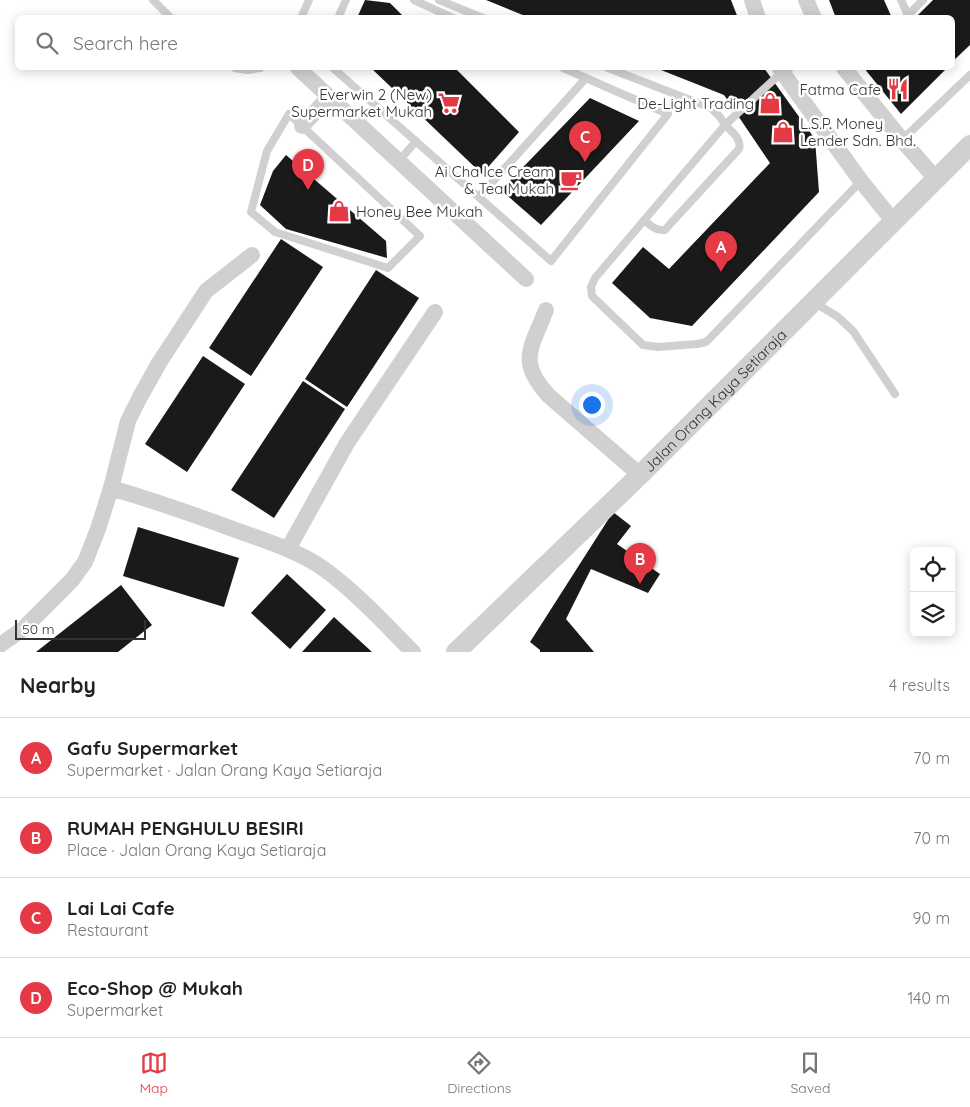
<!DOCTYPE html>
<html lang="en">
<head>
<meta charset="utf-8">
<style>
  body { margin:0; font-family:Quicksand,sans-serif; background:#f6f6f6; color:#222 }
  .controls { position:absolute; right:15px; bottom:15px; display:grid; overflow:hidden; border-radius:8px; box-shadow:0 2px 12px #0003 }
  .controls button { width:45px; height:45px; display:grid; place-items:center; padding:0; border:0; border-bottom:1px solid #e0e0e0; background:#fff; color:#222; font:25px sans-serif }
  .scale { position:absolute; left:15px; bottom:12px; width:131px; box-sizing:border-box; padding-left:5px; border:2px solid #333; border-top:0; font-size:14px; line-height:18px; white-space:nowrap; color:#333; -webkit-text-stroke:4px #fff; paint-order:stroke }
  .you { position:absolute; left:591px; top:404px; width:18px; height:18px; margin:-12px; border:4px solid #fff; border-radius:50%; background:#1a73e8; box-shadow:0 0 0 8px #1a73e833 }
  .badge { display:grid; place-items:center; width:32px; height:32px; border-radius:50%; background:#e63946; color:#fff; font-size:16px; font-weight:700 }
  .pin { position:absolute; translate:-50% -41px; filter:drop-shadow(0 1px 2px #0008) }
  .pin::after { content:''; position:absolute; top:26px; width:18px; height:15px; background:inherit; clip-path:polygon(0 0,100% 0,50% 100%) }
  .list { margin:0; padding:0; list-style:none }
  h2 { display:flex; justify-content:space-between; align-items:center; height:65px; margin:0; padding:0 20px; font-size:21px }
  h2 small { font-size:16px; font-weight:400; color:#767676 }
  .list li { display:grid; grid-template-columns:32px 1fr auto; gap:15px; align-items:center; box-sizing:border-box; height:80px; padding:0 20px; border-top:1px solid #e0e0e0 }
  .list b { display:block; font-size:19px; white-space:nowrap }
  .list p { margin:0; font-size:16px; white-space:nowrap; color:#767676 }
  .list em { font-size:16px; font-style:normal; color:#767676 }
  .icon { flex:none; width:28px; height:28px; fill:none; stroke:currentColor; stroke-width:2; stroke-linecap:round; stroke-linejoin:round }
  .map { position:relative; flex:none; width:970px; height:652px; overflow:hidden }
  .search { position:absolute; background:#fff; box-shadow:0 2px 12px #0003; left:15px; right:15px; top:15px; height:55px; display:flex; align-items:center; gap:12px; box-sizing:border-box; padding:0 18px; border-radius:8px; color:#767676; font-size:19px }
  .sheet { height:385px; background:#fff }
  nav { display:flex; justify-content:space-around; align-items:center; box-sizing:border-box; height:70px; border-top:1px solid #e0e0e0; background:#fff; font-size:14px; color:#767676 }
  nav a { display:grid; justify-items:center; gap:2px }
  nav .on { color:#e63946 }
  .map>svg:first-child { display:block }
  .building { fill:#1a1a1a }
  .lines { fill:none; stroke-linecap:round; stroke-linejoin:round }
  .service { stroke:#d0d0d0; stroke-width:8 }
  .minor { stroke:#d0d0d0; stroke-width:16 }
  .tertiary { stroke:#d0d0d0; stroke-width:20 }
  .labels { text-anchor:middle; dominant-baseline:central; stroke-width:5; stroke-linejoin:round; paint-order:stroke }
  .poi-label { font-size:15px; fill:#333; stroke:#fff; text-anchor:end }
  .street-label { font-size:15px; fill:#333; stroke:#fff }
</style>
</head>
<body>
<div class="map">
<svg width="970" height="652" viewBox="0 0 970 652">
  <rect width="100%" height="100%" fill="#fff"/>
  <g class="building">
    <polygon points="365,0 390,3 405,18 357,18"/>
    <polygon points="486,0 731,0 738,18 530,18"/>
    <polygon points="829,0 884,0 892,18 836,18"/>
    <polygon points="933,0 970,0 970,45 952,62 952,18 915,18"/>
    <polygon points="371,68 455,68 519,132 482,174"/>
    <polygon points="656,68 764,68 815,139 819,192 692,326 650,318 612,283 643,247 669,269 770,163 724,95"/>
    <polygon points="864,68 947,68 901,114"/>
    <polygon points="590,98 639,121 541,225 501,190"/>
    <polygon points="286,155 386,241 387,258 286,229 260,205 273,171"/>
    <polygon points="281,239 323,267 251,376 209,348"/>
    <polygon points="376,270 419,298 347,407 305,379"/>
    <polygon points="203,356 245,384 187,472 145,444"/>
    <polygon points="303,381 345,409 274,518 231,490"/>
    <polygon points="613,512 631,526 617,544 660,574 648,593 591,569 566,619 594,652 540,652 540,650 530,642"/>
    <polygon points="138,527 239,558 224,607 123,576"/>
    <polygon points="287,574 326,610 290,649 251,613"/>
    <polygon points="121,585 152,625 118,652 36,652"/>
    <polygon points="334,617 372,652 302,652"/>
  </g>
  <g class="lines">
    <g class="service">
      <polyline points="153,0 171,18"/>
      <polyline points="414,0 453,18"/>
      <polyline points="439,0 483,18"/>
      <polyline points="901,0 908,15"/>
      <polyline points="301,18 309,0"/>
      <polyline points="338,18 346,0"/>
      <polyline points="905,18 923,0"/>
      <polyline points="235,68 247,70 260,68"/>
      <polyline points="333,68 551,261 668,114 563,68"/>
      <polyline points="608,68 711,108 720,117 725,125 595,278 591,287 592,296 643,345 658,347 697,344 706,342 713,335 861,181"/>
      <polygon points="289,114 420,236 388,268 275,232 251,212 267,151"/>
      <polyline points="902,140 970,75"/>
      <polyline points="399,161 416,141"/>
      <polyline points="479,197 586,78"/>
      <path d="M644,220C651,226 656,231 665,230L671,223L739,149C742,139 732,132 725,125L782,72L790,68"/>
      <polyline points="815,303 838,317 853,331 895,394"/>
    </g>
    <g class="minor">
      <polyline points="752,0 758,18"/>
      <polyline points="806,0 814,18"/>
      <polyline points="298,68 526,279"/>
      <polyline points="780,68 782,72 861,181 894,222"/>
      <polyline points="844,68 902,140 936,179"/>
      <polyline points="302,126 329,97"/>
      <path d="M546,310C531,349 517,361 549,396L640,475"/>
      <polyline points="111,488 128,421 140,397 159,363 206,291 252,255"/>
      <polyline points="288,549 347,443 435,312"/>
      <path d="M0,645L23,629L72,580L85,562L98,529L111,488C155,501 198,516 241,532C269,542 300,552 324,569C357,593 385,624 413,652"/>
    </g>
    <path class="tertiary" id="s1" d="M456,652L640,475L970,145"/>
  </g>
  <defs>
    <g id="restaurant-bare" transform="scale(1.725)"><path d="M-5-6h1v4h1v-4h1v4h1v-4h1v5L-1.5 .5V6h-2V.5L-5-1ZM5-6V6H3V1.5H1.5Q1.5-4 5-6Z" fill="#e63946" stroke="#fff" stroke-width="2.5" paint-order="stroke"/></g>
    <g id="supermarket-bare" transform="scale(1.725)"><path d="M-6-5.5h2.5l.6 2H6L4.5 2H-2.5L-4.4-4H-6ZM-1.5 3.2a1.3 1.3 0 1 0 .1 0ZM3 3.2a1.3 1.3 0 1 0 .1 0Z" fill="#e63946" stroke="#fff" stroke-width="2.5" paint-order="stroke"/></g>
    <g id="shop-bare" transform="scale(1.725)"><path d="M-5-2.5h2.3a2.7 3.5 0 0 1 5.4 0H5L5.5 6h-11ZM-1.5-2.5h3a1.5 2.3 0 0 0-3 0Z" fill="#e63946" stroke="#fff" stroke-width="2.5" paint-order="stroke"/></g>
    <g id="cafe-bare" transform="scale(1.725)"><path d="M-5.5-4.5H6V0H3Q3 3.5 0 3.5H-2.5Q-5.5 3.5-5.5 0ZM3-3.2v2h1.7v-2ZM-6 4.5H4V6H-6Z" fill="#e63946" stroke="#fff" stroke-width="2.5" paint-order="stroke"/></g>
  </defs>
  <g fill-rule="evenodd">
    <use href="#restaurant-bare" x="898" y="89"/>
    <use href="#supermarket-bare" x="449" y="103"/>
    <use href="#shop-bare" x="770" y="103"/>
    <use href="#shop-bare" x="783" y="132"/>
    <use href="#cafe-bare" x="571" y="180"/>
    <use href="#shop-bare" x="339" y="211"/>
  </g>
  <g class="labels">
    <g class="poi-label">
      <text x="881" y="89">Fatma Cafe</text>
      <text x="432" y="94">Everwin 2 (New)<tspan x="432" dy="17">Supermarket Mukah</tspan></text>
      <text x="754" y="103">De-Light Trading</text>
      <text x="800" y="123" text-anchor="start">L.S.P. Money<tspan x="800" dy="17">Lender Sdn. Bhd.</tspan></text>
      <text x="554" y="171">Ai Cha Ice Cream<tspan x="554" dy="17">&amp; Tea Mukah</tspan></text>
      <text x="356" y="211" text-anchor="start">Honey Bee Mukah</text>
    </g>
    <g class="street-label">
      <text stroke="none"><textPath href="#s1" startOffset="361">Jalan Orang Kaya Setiaraja</textPath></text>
    </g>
  </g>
</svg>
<div class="controls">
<button><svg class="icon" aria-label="locate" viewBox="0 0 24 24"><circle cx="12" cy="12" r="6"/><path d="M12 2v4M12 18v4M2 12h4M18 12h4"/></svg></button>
<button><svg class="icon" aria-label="layers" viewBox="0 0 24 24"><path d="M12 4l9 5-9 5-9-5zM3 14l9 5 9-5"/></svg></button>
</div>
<div class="scale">50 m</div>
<div class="you"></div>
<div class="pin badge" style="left:721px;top:272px">A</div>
<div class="pin badge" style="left:640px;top:584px">B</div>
<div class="pin badge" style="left:585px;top:162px">C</div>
<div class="pin badge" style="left:308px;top:190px">D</div>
<div class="search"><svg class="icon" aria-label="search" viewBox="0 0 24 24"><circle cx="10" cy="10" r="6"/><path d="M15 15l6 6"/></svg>Search here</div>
</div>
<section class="sheet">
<h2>Nearby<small>4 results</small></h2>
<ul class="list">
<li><span class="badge">A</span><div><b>Gafu Supermarket</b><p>Supermarket · Jalan Orang Kaya Setiaraja</p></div><em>70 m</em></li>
<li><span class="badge">B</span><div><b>RUMAH PENGHULU BESIRI</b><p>Place · Jalan Orang Kaya Setiaraja</p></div><em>70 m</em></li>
<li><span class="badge">C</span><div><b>Lai Lai Cafe</b><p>Restaurant</p></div><em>90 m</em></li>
<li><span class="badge">D</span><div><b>Eco-Shop @ Mukah</b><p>Supermarket</p></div><em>140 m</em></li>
</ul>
</section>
<nav>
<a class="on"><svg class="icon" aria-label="map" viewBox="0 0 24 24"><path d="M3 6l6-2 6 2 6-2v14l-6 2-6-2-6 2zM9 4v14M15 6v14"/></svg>Map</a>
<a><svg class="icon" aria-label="directions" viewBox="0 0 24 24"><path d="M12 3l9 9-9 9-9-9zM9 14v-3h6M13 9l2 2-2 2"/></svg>Directions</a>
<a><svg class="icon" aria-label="saved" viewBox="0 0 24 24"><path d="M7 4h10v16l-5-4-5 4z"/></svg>Saved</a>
</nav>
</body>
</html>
